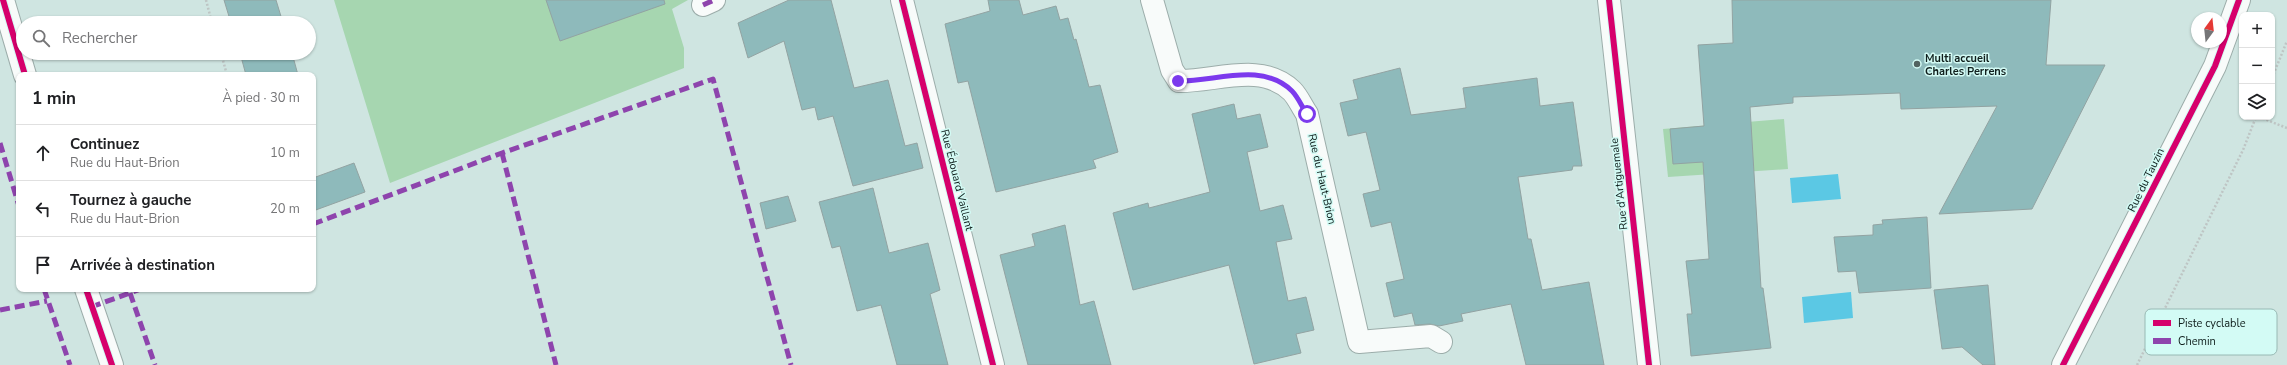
<!DOCTYPE html>
<html lang="fr">
<head>
<meta charset="utf-8">
<style>
  body { margin:0; font-family:"Nunito Sans",sans-serif; background:#f2f2f2; color:#202124 }
  .controls { position:absolute; right:12px; top:12px; display:grid; overflow:hidden; border-radius:8px; box-shadow:0 1px 3px #0004 }
  .controls button { width:36px; height:36px; display:grid; place-items:center; padding:0; border:0; border-bottom:1px solid #e0e0e0; background:#fff; color:#202124; font:20px sans-serif }
  .compass { position:absolute; left:2191px; top:12px; width:36px; height:36px; border-radius:50%; background:#fff; box-shadow:0 1px 3px #0004; rotate:15deg }
  .stop { position:absolute; width:12px; height:12px; margin:-9px; border:3px solid #7c3aed; border-radius:50%; background:#fff }
  .stop.end { background:#7c3aed; border-color:#fff; box-shadow:0 1px 4px #0008 }
  .list { margin:0; padding:0; list-style:none }
  h2 { display:flex; justify-content:space-between; align-items:center; height:52px; margin:0; padding:0 16px; font-size:17px }
  h2 small { font-size:13px; font-weight:400; color:#757577 }
  .list li { display:grid; grid-template-columns:26px 1fr auto; gap:12px; align-items:center; box-sizing:border-box; height:56px; padding:0 16px; border-top:1px solid #e0e0e0 }
  .list b { display:block; font-size:15px; white-space:nowrap }
  .list p { margin:0; font-size:13px; white-space:nowrap; color:#757577 }
  .list em { font-size:13px; font-style:normal; color:#757577 }
  .icon { flex:none; width:22px; height:22px; fill:none; stroke:currentColor; stroke-width:2; stroke-linecap:round; stroke-linejoin:round }
  .map { position:relative; flex:none; width:2287px; height:365px; overflow:hidden }
  .search { position:absolute; background:#fff; box-shadow:0 1px 3px #0004; left:16px; top:16px; width:300px; height:44px; display:flex; align-items:center; gap:10px; box-sizing:border-box; padding:0 14px; border-radius:22px; color:#757577; font-size:15px }
  .panel { position:absolute; background:#fff; box-shadow:0 1px 3px #0004; left:16px; top:72px; width:300px; height:220px; border-radius:8px }
  .map>svg:first-child { display:block }
  .green { fill:#a6d6b0 }
  .water { fill:#5bc8e4 }
  .building { fill:#8ebabb; stroke:#92a3a2 }
  .lines { fill:none; stroke-linecap:round; stroke-linejoin:round }
  .minor-casing { stroke:#9cadaa; stroke-width:24 }
  .path { stroke:#bec5c4; stroke-width:2.5; stroke-dasharray:2 2; stroke-linecap:butt }
  .minor { stroke:#f8fbfa; stroke-width:22 }
  .quiet { stroke:#8e44ad; stroke-width:5; stroke-dasharray:10 5; stroke-linecap:butt }
  .cycleway-casing { stroke:#d3fbf5; stroke-width:8 }
  .cycleway { stroke:#d6006c; stroke-width:6 }
  .route { stroke:#7c3aed; stroke-width:5 }
  .poi-dot { fill:#526461; stroke:#d3fbf5; stroke-width:1.5 }
  .labels { text-anchor:middle; dominant-baseline:central; stroke-width:3; stroke-linejoin:round; paint-order:stroke }
  .poi-label { font-size:11px; font-weight:bold; fill:#0f1e1c; stroke:#d3fbf5; text-anchor:start }
  .street-label { font-size:11px; fill:#0f1e1c; stroke:#d3fbf5 }
  .key { fill:#d3fbf5; stroke:#98b9b4; stroke-width:1 }
  .key-label { font-size:11px; fill:#0f1e1c }
</style>
</head>
<body>
<div class="map">
<svg width="2287" height="365" viewBox="0 0 2287 365">
  <rect width="100%" height="100%" fill="#cfe5e1"/>
  <g class="green">
    <polygon points="334,0 688,0 672,9 684,48 684,68 390,183"/>
    <polygon points="1784,119 1788,169 1668,177 1663,129"/>
  </g>
  <g class="water">
    <polygon points="1838,174 1841,199 1792,203 1790,178"/>
    <polygon points="1851,292 1853,318 1804,323 1802,297"/>
  </g>
  <g class="building">
    <polygon points="224,0 276,0 283,23 231,23"/>
    <polygon points="546,0 664,0 665,4 560,41"/>
    <polygon points="789,0 831,0 854,88 888,80 905,146 917,143 923,168 853,186 833,116 818,120 815,107 802,110 784,41 748,58 738,23"/>
    <polygon points="988,0 1019,0 1023,15 1056,6 1060,20 1068,18 1074,40 1076,39 1089,87 1100,85 1118,152 1093,160 1096,168 996,192 968,81 958,83 945,24 990,11"/>
    <polygon points="1732,0 2051,0 2046,65 2105,65 2032,209 1939,214 1997,106 1901,109 1900,93 1793,97 1793,103 1750,107 1761,288 1763,288 1771,348 1691,356 1687,314 1692,314 1686,261 1709,259 1703,162 1673,164 1670,129 1704,126 1698,45 1733,43"/>
    <polygon points="240,53 292,53 298,75 246,75"/>
    <polygon points="1400,68 1411,115 1466,108 1463,88 1537,78 1540,106 1573,102 1582,166 1573,166 1572,170 1518,177 1528,239 1531,239 1542,290 1589,282 1604,365 1526,365 1511,304 1461,314 1463,321 1439,326 1430,324 1415,325 1412,313 1394,317 1386,283 1404,279 1391,222 1371,227 1363,194 1380,190 1366,132 1348,136 1340,103 1358,99 1353,80"/>
    <polygon points="1234,104 1237,119 1260,114 1268,147 1247,152 1260,211 1283,205 1292,239 1276,242 1288,301 1306,297 1314,330 1296,334 1301,353 1254,364 1229,265 1133,290 1113,213 1148,203 1149,208 1210,192 1192,114"/>
    <polygon points="354,163 365,192 313,211 313,178"/>
    <polygon points="873,188 889,253 928,243 940,290 930,294 948,365 897,365 881,305 857,311 840,246 832,248 819,202"/>
    <polygon points="788,196 796,221 766,229 760,203"/>
    <polygon points="1927,217 1931,288 1859,293 1856,271 1838,272 1834,237 1873,235 1873,225 1883,224 1882,220"/>
    <polygon points="1065,225 1080,305 1094,301 1111,365 1028,365 1000,255 1035,246 1032,234"/>
    <polygon points="1988,285 1995,365 1983,365 1962,347 1942,349 1934,290"/>
  </g>
  <g class="lines">
    <g class="minor-casing">
      <g id="minor">
        <polyline points="3,0 25,75"/>
        <polyline points="902,0 993,365"/>
        <path d="M1152,0L1172,70L1179,81C1215,82 1261,61 1292,91C1298,97 1302,107 1307,114L1359,342L1431,336L1441,342"/>
        <polyline points="1609,0 1649,365"/>
        <polyline points="703,5 714,0"/>
        <polyline points="86,289 112,365"/>
        <polyline points="2063,365 2215,66 2239,0"/>
      </g>
    </g>
    <g class="path">
      <polyline points="206,0 212,23"/>
      <polyline points="221,53 227,75"/>
      <polyline points="2272,78 2287,41"/>
      <polyline points="2259,117 2287,128"/>
      <polyline points="2137,365 2243,150 2256,117"/>
    </g>
    <use href="#minor" class="minor"/>
    <g class="quiet">
      <polyline points="703,5 714,0"/>
      <polyline points="0,143 19,206"/>
      <polyline points="502,153 556,365"/>
      <polyline points="313,224 502,153 713,79 791,365"/>
      <polyline points="44,289 70,365"/>
      <polyline points="130,293 155,365"/>
      <polyline points="91,307 141,289"/>
      <polyline points="0,310 47,301"/>
    </g>
    <g class="cycleway-casing">
      <g id="cycleway">
        <polyline points="3,0 25,75"/>
        <polyline points="902,0 993,365"/>
        <polyline points="1609,0 1649,365"/>
        <polyline points="86,289 112,365"/>
        <polyline points="2063,365 2215,66 2239,0"/>
      </g>
    </g>
    <use href="#cycleway" class="cycleway"/>
  </g>
  <g class="lines">
    <path class="route" d="M1178,81C1215,82 1261,61 1292,91C1298,97 1302,107 1307,114"/>
  </g>
  <circle class="poi-dot" cx="1917" cy="64" r="4"/>
  <g class="labels">
    <g class="poi-label">
      <text x="1925" y="58">Multi accueil<tspan x="1925" dy="13">Charles Perrens</tspan></text>
    </g>
    <g class="street-label">
      <text transform="translate(1322 179) rotate(77)">Rue du Haut-Brion</text>
      <text transform="translate(957 180) rotate(76)">Rue Édouard Vaillant</text>
      <text transform="translate(2146 180) rotate(-64)">Rue du Tauzin</text>
      <text transform="translate(1619 184) rotate(-96)">Rue d'Artiguemale</text>
    </g>
  </g>
  <rect x="2145" y="309" width="132" height="46" rx="6" class="key"/>
  <rect x="2153" y="320" width="18" height="6" fill="#d6006c"/>
  <rect x="2153" y="338" width="18" height="6" fill="#8e44ad"/>
  <g class="key-label">
    <text x="2178" y="327">Piste cyclable</text>
    <text x="2178" y="345">Chemin</text>
  </g>
</svg>
<div class="controls">
<button>+</button>
<button>−</button>
<button><svg class="icon" aria-label="layers" viewBox="0 0 24 24"><path d="M12 4l9 5-9 5-9-5zM3 14l9 5 9-5"/></svg></button>
</div>
<svg class="compass" viewBox="-18 -18 36 36"><path d="M0-13l5 13h-10z" fill="#e53935"/><path d="M0 13l5-13h-10z" fill="#757577"/></svg>
<div class="stop" style="left:1307px;top:114px"></div>
<div class="stop end" style="left:1178px;top:81px"></div>
<div class="search"><svg class="icon" aria-label="search" viewBox="0 0 24 24"><circle cx="10" cy="10" r="6"/><path d="M15 15l6 6"/></svg>Rechercher</div>
<section class="panel">
<h2>1 min<small>À pied · 30 m</small></h2>
<ul class="list">
<li><svg class="icon" aria-label="ahead" viewBox="0 0 24 24"><path d="M12 20V5M6 11l6-6 6 6"/></svg><div><b>Continuez</b><p>Rue du Haut-Brion</p></div><em>10 m</em></li>
<li><svg class="icon" aria-label="left" viewBox="0 0 24 24"><path d="M17 20v-9H6M10 6l-5 5 5 5"/></svg><div><b>Tournez à gauche</b><p>Rue du Haut-Brion</p></div><em>20 m</em></li>
<li><svg class="icon" aria-label="arrive" viewBox="0 0 24 24"><path d="M6 21V4h12l-3 4 3 4H6"/></svg><div><b>Arrivée à destination</b></div></li>
</ul>
</section>
</div>
</body>
</html>
